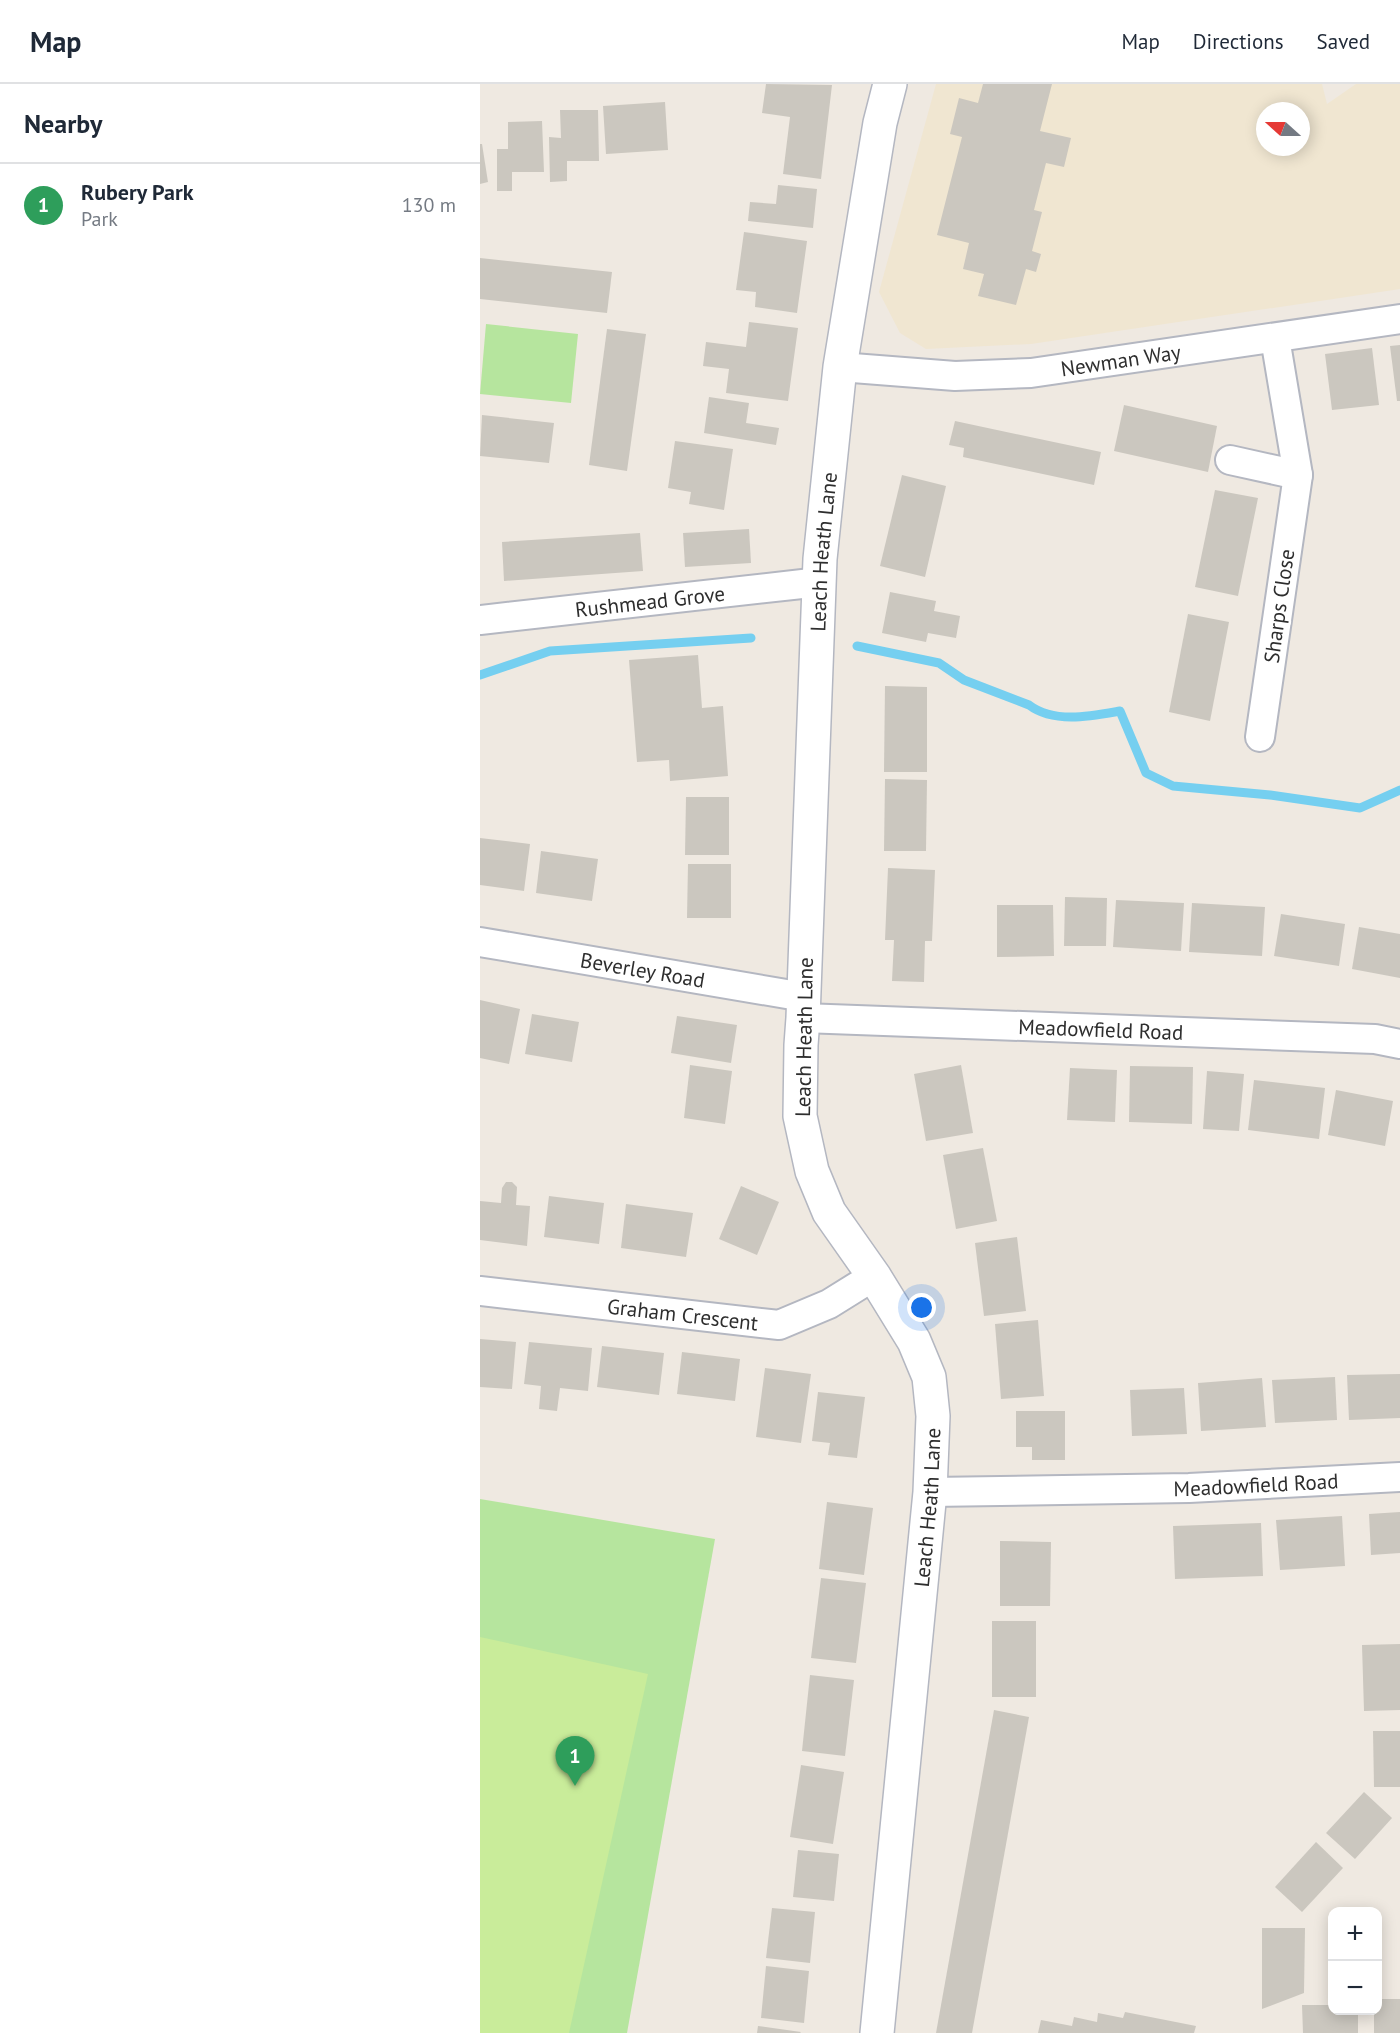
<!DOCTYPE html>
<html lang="en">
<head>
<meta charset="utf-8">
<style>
  body { margin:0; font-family:"PT Sans",sans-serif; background:#f6f6f7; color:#1f2937 }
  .controls { position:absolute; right:18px; bottom:18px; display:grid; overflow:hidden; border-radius:12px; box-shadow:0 3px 15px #0003 }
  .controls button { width:54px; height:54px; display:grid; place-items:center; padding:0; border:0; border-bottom:2px solid #e0e1e3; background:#fff; color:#1f2937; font:30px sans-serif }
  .compass { position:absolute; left:776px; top:18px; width:54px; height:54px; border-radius:50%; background:#fff; box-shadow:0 3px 15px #0003; rotate:291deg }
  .you { position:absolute; left:442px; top:1224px; width:21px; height:21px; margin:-15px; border:4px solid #fff; border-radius:50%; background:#1a73e8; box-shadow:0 0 0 9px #1a73e833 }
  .badge { display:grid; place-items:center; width:39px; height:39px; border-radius:50%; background:#2563eb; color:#fff; font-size:20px; font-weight:700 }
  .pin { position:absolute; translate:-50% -50px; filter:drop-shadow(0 2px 3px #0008) }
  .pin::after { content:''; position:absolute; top:32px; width:21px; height:18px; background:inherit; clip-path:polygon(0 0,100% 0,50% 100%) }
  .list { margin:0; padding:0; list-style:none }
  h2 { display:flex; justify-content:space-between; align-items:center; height:78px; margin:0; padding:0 24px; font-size:26px }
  h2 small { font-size:20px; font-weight:400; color:#747a83 }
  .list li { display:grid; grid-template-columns:39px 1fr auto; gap:18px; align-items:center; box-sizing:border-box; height:84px; padding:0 24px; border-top:2px solid #e0e1e3 }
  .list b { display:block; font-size:22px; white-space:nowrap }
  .list p { margin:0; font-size:20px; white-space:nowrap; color:#747a83 }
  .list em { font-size:20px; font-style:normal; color:#747a83 }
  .map { position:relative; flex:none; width:920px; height:1949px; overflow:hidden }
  header { display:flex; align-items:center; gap:36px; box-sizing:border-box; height:84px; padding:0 30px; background:#fff; border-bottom:2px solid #e0e1e3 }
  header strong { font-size:28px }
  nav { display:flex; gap:33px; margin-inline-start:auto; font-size:21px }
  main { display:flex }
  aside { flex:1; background:#fff }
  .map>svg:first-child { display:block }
  .education { fill:#f0e6d1; fill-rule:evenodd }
  .green { fill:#b6e59e }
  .pitch { fill:#c9ec9a }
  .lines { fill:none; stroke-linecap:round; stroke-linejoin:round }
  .stream { stroke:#75cff0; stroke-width:9 }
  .building { fill:#cbc7bf }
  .minor-casing { stroke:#b4b7c1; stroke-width:32 }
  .tertiary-casing { stroke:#b4b7c1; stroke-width:36 }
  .minor { stroke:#fff; stroke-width:28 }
  .tertiary { stroke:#fff; stroke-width:33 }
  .labels { text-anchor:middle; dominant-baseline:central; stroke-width:5; stroke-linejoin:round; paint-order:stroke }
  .street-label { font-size:21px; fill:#2e2e2e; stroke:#fff }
</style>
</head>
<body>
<header>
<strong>Map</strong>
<nav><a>Map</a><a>Directions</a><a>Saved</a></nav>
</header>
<main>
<aside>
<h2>Nearby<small></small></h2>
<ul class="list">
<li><span class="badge" style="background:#2e9e5b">1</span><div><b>Rubery Park</b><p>Park</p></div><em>130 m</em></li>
</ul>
</aside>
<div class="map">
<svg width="920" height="1949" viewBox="0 0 920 1949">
  <rect width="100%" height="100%" fill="#efe9e1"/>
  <path class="education" d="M456,0H842L847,20L876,0H920V205L551,260L446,265L420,249L399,208ZM785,27H821V63H785Z"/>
  <g class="green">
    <polygon points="6,240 98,250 91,319 0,310"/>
    <polygon points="0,1415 235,1455 147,1949 0,1949"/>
  </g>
  <polygon class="pitch" points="0,1553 168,1590 89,1949 0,1949"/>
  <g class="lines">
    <g class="stream">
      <path d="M377,562L459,579L484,596L549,621C574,640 612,632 640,627L666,689L693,702L790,711L880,724L920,706"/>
      <polyline points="0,591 70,567 271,554"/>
    </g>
  </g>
  <g class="building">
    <polygon points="286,0 352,1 341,95 303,90 310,33 282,29"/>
    <polygon points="503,0 572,0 560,47 591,54 584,83 566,79 554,126 562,128 552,167 561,170 556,188 546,185 536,221 498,212 504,190 483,185 489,159 457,151 482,53 470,50 479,14 498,19"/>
    <polygon points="185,18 188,66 126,70 123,22"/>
    <polygon points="80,26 118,26 119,77 87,77 87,97 70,98 69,53 81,54"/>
    <polygon points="62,37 64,88 32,88 32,107 17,107 17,65 28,65 28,38"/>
    <polygon points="0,60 2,60 8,98 0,100"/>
    <polygon points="298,101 337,105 333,144 268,137 270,118 296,120"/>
    <polygon points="264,148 327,157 317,229 275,223 276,208 256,206"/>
    <polygon points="0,174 132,188 127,229 0,215"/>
    <polygon points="269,238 318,244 308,317 246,309 249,285 223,282 226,258 266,263"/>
    <polygon points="127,245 166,250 147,387 109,381"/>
    <polygon points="920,261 920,317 917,317 910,262"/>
    <polygon points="892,264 899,321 852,326 845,270"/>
    <polygon points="229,313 269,319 266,339 299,344 296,361 224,349"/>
    <polygon points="644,321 737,342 728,388 634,367"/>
    <polygon points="2,331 74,339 69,379 0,372"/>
    <polygon points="475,337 621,368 614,401 483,373 484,364 469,361"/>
    <polygon points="195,357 253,365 244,426 209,420 211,408 188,404"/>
    <polygon points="422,391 466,402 445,493 400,482"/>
    <polygon points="735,406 778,414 758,512 715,503"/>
    <polygon points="269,445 271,479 205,483 203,449"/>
    <polygon points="160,449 163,487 24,497 22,458"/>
    <polygon points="410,508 456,517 454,527 480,532 476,554 448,549 446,558 402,549"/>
    <polygon points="708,530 749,538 730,637 689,628"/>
    <polygon points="218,571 222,624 243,622 248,692 190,697 189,676 157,678 149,576"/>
    <polygon points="405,602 447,603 447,688 404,688"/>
    <polygon points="405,695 447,696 446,767 404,767"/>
    <polygon points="206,713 249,713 249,771 205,771"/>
    <polygon points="0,754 50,760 44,807 0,801"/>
    <polygon points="61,767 118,775 112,817 56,809"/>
    <polygon points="208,780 251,780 251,834 207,834"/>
    <polygon points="408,784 455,786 452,857 445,857 444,898 412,897 414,856 405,856"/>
    <polygon points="585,813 627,814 626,862 584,862"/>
    <polygon points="636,816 704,819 701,867 633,863"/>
    <polygon points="712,819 785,823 782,872 709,868"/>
    <polygon points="517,821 573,821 574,872 517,873"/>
    <polygon points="801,830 865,840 859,882 794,872"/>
    <polygon points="879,843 920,850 920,894 872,885"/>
    <polygon points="0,916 40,925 29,980 0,974"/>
    <polygon points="52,930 99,938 92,978 45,970"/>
    <polygon points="197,932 257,941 251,979 191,969"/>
    <polygon points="210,981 252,987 245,1040 204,1034"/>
    <polygon points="481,981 493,1049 446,1057 434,990"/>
    <polygon points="650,982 713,983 712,1040 649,1038"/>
    <polygon points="590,984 637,986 635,1038 587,1036"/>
    <polygon points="727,987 764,990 759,1047 723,1045"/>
    <polygon points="774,996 845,1004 839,1055 768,1046"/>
    <polygon points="856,1006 913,1017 905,1062 848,1051"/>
    <polygon points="503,1064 517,1137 476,1145 463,1071"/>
    <polygon points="26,1098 32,1098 37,1103 36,1121 50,1122 47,1162 0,1156 0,1117 21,1119 22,1104"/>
    <polygon points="261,1102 299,1118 277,1171 239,1155"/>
    <polygon points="69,1112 124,1119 119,1160 64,1153"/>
    <polygon points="146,1120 213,1129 206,1173 141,1164"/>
    <polygon points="537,1153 546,1227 504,1232 495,1159"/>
    <polygon points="558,1236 564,1312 521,1315 515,1240"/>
    <polygon points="0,1255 36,1258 32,1305 0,1303"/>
    <polygon points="49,1258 112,1264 108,1307 80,1304 77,1327 59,1325 61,1302 44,1300"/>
    <polygon points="122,1262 184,1269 179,1311 117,1303"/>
    <polygon points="202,1268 260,1275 255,1317 197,1310"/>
    <polygon points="285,1284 331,1290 321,1359 276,1353"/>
    <polygon points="920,1290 920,1334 869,1336 867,1291"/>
    <polygon points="855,1293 857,1336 795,1339 792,1296"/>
    <polygon points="782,1294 786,1343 721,1347 718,1299"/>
    <polygon points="704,1304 707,1350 652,1352 650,1306"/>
    <polygon points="338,1308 385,1313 377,1374 348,1371 350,1359 332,1357"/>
    <polygon points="536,1327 585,1327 585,1376 552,1376 552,1363 536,1363"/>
    <polygon points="347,1418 393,1424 384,1491 339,1485"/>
    <polygon points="920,1428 920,1469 891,1471 889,1430"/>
    <polygon points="862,1432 865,1482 800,1486 796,1436"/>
    <polygon points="781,1439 783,1492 695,1495 693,1442"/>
    <polygon points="520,1457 571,1458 570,1522 520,1522"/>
    <polygon points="341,1494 386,1499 376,1579 331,1574"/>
    <rect x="512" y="1537" width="44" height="76"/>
    <polygon points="920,1560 920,1626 884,1627 882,1561"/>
    <polygon points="330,1591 374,1596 365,1672 322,1667"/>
    <polygon points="514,1626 549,1633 492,1949 456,1949"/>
    <polygon points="893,1647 920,1647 920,1703 894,1703"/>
    <polygon points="321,1681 364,1688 353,1760 310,1753"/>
    <polygon points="884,1708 912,1734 875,1775 846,1749"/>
    <polygon points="836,1758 863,1784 822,1828 795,1803"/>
    <polygon points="318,1766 359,1770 354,1817 313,1813"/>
    <polygon points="292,1824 335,1828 330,1879 286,1874"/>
    <polygon points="782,1844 825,1844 824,1909 782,1925"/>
    <polygon points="286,1882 329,1887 324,1939 281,1934"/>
    <polygon points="898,1915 920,1915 920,1949 894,1949 894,1926 898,1926"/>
    <polygon points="822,1921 852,1921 852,1926 878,1926 878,1949 823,1949"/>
    <polygon points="645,1928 716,1942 714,1949 558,1949 561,1936 592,1942 594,1933 617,1938 618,1929 643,1934"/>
    <polygon points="278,1942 321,1948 320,1949 277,1949"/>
  </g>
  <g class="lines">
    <g class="minor-casing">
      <g id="minor">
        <polyline points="795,254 818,391"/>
        <path id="s1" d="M360,283L475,292L551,289L920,235"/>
        <polyline points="750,376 818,391 780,653"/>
        <path id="s2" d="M0,536L340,498"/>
        <path id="s3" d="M0,858L324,913"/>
        <path id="s4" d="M323,934L895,955L920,960"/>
        <path id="s5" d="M0,1207L299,1241L349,1220L394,1192"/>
        <path id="s6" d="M450,1408L709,1404L920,1393"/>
      </g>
    </g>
    <g class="tertiary-casing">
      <g id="tertiary">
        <path id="s7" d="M397,1949L450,1408L453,1332L449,1293L434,1257L394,1192L349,1128L332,1087L320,1032L321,961L323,934L340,475L360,283L400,39L410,0"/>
      </g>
    </g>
    <use href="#minor" class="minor"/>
    <use href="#tertiary" class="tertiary"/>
  </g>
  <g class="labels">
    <g class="street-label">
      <text stroke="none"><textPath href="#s1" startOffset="282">Newman Way</textPath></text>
      <text stroke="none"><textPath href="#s7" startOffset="1518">Leach Heath Lane</textPath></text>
      <text stroke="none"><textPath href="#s2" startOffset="171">Rushmead Grove</textPath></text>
      <text transform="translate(799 522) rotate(-82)">Sharps Close</text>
      <text stroke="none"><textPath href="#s3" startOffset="165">Beverley Road</textPath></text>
      <text stroke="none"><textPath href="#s4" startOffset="298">Meadowfield Road</textPath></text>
      <text transform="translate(324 953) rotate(-89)">Leach Heath Lane</text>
      <text stroke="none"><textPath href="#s5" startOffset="204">Graham Crescent</textPath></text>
      <text stroke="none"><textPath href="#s6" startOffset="326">Meadowfield Road</textPath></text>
      <text stroke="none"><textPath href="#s7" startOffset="528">Leach Heath Lane</textPath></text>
    </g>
  </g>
</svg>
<div class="controls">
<button>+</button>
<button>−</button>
</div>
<svg class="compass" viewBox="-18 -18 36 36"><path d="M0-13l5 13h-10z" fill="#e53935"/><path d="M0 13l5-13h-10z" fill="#747a83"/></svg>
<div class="you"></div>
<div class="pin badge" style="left:95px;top:1702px;background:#2e9e5b">1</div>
</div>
</main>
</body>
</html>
